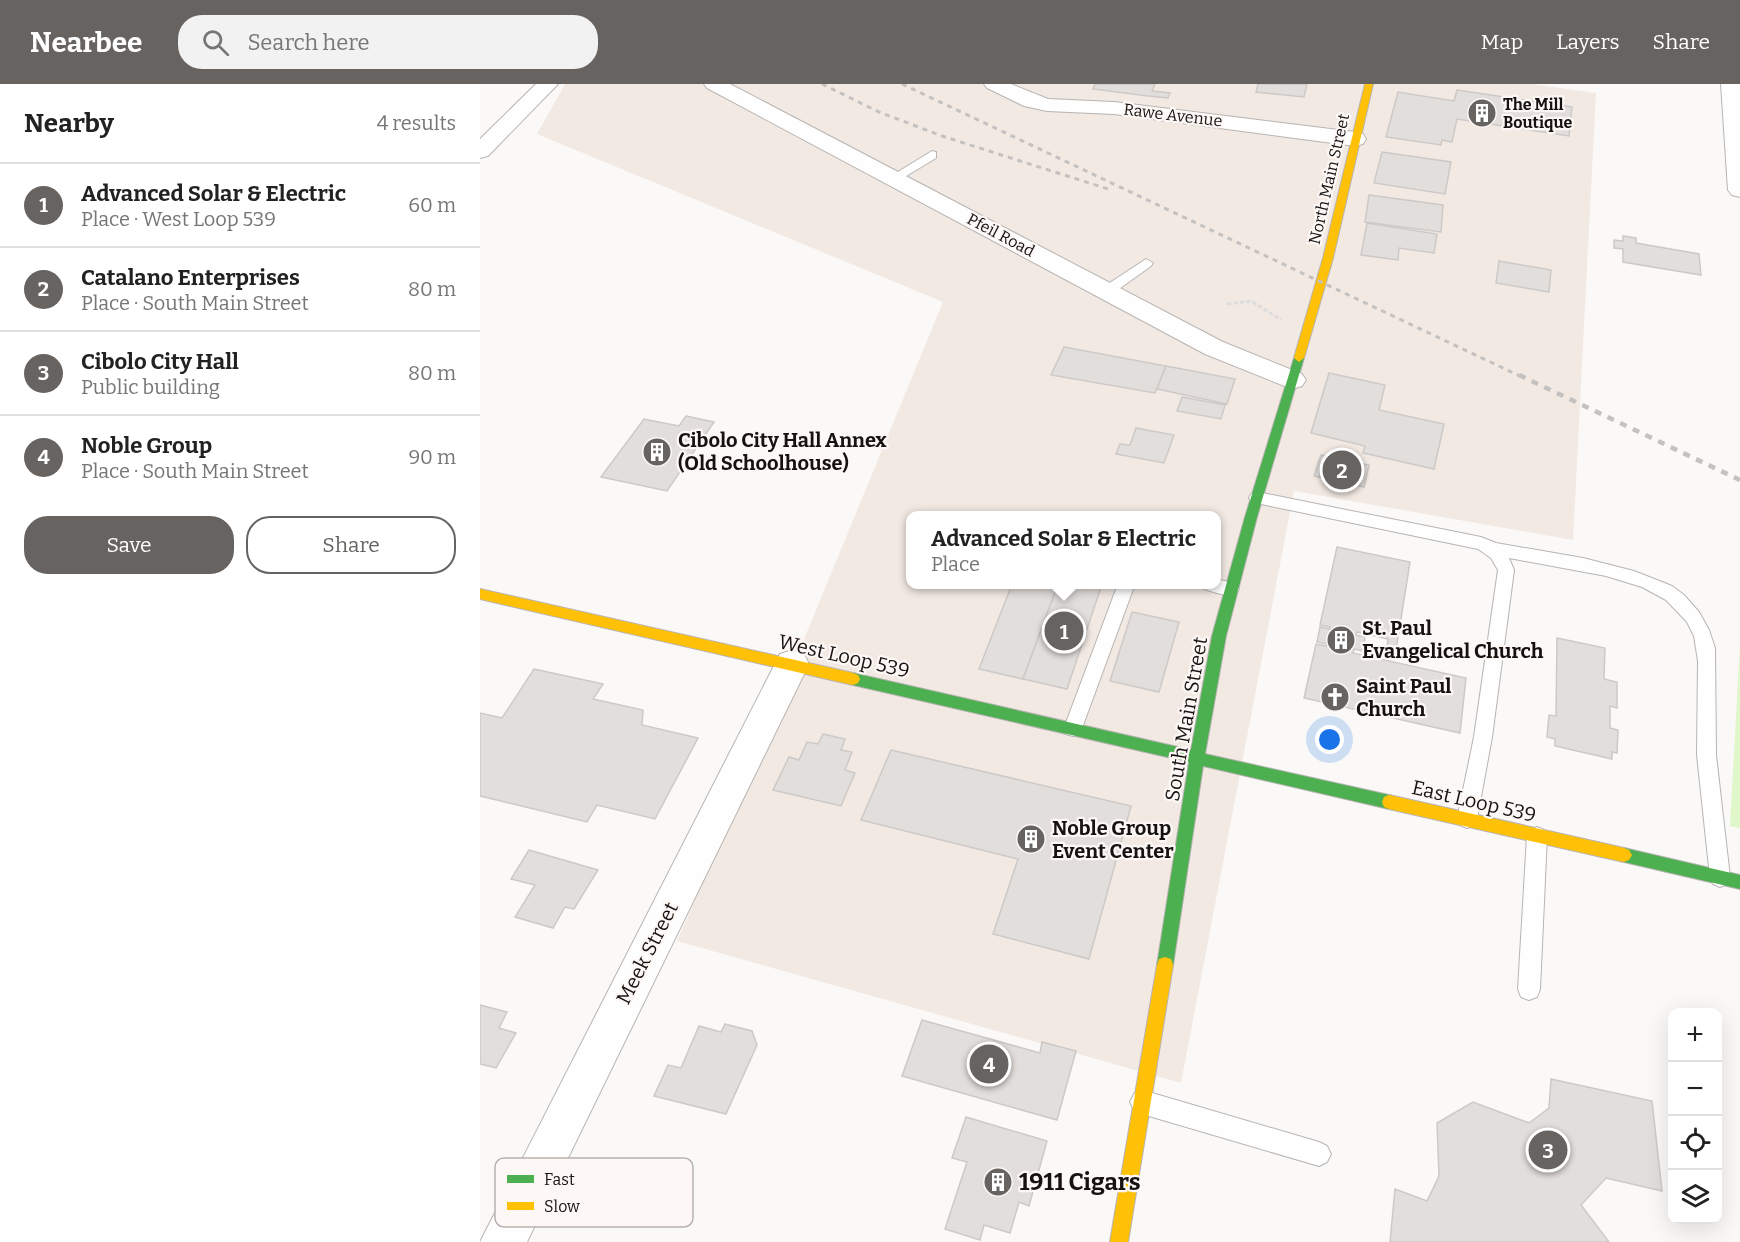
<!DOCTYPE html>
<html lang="en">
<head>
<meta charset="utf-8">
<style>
  body { margin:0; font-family:Bitter,serif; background:#f2f2f2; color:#222 }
  .controls { position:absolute; right:18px; bottom:18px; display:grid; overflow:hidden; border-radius:12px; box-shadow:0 6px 24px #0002 }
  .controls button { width:54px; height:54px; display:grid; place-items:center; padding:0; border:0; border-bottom:2px solid #e0e0e0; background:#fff; color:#222; font:30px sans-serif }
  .you { position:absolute; left:850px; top:656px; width:21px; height:21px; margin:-15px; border:4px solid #fff; border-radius:50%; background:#1a73e8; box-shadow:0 0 0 9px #1a73e833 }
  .badge { display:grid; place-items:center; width:39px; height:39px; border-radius:50%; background:#666361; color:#fff; font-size:20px; font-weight:700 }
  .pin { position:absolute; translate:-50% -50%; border:3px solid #fff; box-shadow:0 2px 6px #0006 }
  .popup { position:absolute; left:426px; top:427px; width:315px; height:78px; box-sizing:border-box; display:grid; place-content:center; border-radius:12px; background:#fff; filter:drop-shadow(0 2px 4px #0005); font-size:20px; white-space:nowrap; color:#767676 }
  .popup b { font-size:22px; color:#222 }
  .popup::after { content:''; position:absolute; left:50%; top:100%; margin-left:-12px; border:12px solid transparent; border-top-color:#fff }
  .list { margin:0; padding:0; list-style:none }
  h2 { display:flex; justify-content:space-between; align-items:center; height:78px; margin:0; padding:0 24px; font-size:26px }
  h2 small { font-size:20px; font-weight:400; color:#767676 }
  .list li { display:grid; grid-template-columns:39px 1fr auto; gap:18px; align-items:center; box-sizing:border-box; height:84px; padding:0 24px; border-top:2px solid #e0e0e0 }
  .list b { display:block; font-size:22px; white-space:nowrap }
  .list p { margin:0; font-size:20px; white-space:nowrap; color:#767676 }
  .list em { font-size:20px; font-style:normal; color:#767676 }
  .actions { display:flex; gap:12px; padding:18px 24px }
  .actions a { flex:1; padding:14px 0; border:2px solid #666361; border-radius:24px; text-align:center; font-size:21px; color:#666361 }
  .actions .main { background:#666361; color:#fff }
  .icon { flex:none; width:33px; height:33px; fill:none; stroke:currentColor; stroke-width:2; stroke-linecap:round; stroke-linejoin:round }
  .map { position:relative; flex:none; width:1260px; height:1158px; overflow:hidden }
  header { display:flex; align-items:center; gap:36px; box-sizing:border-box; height:84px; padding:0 30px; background:#666361; color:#fff }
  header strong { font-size:28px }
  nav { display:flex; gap:33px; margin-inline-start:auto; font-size:21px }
  .search { width:420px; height:54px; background:#f2f2f2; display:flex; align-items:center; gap:15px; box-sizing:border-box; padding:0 21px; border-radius:24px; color:#767676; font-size:22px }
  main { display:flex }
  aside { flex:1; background:#fff }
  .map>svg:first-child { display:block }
  .built { fill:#f3e9e3; fill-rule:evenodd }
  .green { fill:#e0f7c9 }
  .building { fill:#e2dedc; stroke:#ccc9c7; stroke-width:1.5 }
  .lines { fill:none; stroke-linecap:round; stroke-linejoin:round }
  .lane-casing { stroke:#b7b4b2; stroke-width:2 }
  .street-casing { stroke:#b7b4b2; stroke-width:2 }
  .fast-casing { stroke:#b7b4b2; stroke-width:2 }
  .slow-casing { stroke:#b7b4b2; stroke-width:2 }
  .path { stroke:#ddd; stroke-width:3; stroke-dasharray:4.5 2; stroke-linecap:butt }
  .lane { fill:#fefefe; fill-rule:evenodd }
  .street { fill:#fefefe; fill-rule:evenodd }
  .fast { fill:#4caf50; fill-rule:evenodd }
  .slow { fill:#ffc107; fill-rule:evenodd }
  .rail-far1 { stroke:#c3c2c1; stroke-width:3; stroke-dasharray:5 5; stroke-linecap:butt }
  .rail { stroke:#c3c2c1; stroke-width:4.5; stroke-dasharray:7 7; stroke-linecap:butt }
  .labels { text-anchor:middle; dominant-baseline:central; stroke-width:4.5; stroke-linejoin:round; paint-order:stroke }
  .far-poi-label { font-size:16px; font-weight:bold; fill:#161210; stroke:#fdf8f5; text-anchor:start }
  .far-street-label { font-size:16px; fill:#161210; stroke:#fdf8f5 }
  .poi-label { font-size:20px; font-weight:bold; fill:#161210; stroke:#fdf8f5; text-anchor:start }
  .street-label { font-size:20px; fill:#161210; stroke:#fdf8f5 }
  .near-poi-label { font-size:24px; font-weight:bold; fill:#161210; stroke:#fdf8f5; text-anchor:start }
  .key { fill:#fdf8f5; stroke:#b8b3b0; stroke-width:1.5 }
  .key-label { font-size:16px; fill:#161210 }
</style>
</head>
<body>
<header>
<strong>Nearbee</strong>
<div class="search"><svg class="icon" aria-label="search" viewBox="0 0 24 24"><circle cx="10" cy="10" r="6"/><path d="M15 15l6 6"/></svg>Search here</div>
<nav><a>Map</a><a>Layers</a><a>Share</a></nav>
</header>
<main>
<aside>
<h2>Nearby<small>4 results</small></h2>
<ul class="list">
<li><span class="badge">1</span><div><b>Advanced Solar &amp; Electric</b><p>Place · West Loop 539</p></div><em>60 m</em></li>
<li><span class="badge">2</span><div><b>Catalano Enterprises</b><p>Place · South Main Street</p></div><em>80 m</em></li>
<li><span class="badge">3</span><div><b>Cibolo City Hall</b><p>Public building</p></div><em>80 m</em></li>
<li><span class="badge">4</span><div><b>Noble Group</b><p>Place · South Main Street</p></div><em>90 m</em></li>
</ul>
<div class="actions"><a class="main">Save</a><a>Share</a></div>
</aside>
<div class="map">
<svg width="1260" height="1158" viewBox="0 0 1260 1158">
  <rect width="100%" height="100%" fill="#fbf9f7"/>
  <path class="built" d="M85,0H1051L1116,9L1093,456L814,407L701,999L197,857L232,778L463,218L57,50ZM431,432H737V500H431Z"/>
  <polygon class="green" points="1260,559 1260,744 1250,742"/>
  <g class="building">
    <polygon points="615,0 675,0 672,7 690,9 688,14 668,12 613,5"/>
    <polygon points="778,0 827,0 824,13 776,8"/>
    <polygon points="977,6 1092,23 1089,52 977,35 972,58 962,56 961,61 906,53 918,8 974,17"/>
    <polygon points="902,68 971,78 965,110 894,99"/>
    <polygon points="889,111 963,121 961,148 885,138"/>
    <polygon points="887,139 957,150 954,169 919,164 918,176 881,171"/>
    <polygon points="1143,152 1156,154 1156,159 1219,170 1221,191 1143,178 1143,165 1134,164 1134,156 1143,157"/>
    <polygon points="1019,177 1071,186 1069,208 1016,199"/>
    <polygon points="584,263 686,282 675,309 571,291"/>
    <polygon points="686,282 755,295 747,320 677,305"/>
    <polygon points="849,289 905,301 899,326 964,340 954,385 883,369 885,362 831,349"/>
    <polygon points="702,313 745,321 741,335 697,327"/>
    <polygon points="206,332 234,338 187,407 121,393 164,335 199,342"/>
    <polygon points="656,344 694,351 684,379 636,370 640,360 650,361"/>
    <polygon points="841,371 889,381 884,403 834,392"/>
    <polygon points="857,463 930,478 916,566 907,563 908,555 877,548 876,551 885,553 883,567 874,565 873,569 986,594 980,649 824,614 836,560 847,562 847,560 837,558 840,543 850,545 850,543 840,541"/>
    <polygon points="532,500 578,500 543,595 499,585"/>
    <polygon points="578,500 622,500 587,605 543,595"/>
    <polygon points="652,528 699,538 679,608 630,597"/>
    <polygon points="1077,554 1125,564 1124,595 1137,598 1137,624 1130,622 1130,644 1138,646 1137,669 1132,668 1132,675 1075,662 1075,655 1067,653 1069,631 1076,632"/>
    <polygon points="54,585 123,600 113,615 163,626 162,641 218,654 175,735 117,721 107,738 0,712 0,629 22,634"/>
    <polygon points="343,650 365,655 361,666 372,668 365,686 375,689 361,722 293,706 309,673 319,676 327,658 338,660"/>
    <polygon points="411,666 651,722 609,875 513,850 538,775 381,736"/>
    <polygon points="49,766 118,786 94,825 85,823 73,844 35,833 55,801 31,795"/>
    <polygon points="0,921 27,928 19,944 36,949 16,984 0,980"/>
    <polygon points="442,936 560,969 562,958 596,967 577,1036 422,992"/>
    <polygon points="245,940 272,947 277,961 246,1030 174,1012 188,981 201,984 219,942 241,948"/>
    <polygon points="1071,995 1172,1017 1182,1107 1126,1094 1101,1121 1129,1158 910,1158 915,1105 947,1117 959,1092 957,1039 993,1018 1049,1039 1069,1024"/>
    <polygon points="486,1033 567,1057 549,1122 539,1118 530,1149 504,1141 500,1156 465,1145 487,1078 472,1074"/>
  </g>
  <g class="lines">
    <g class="lane-casing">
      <g id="lane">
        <polygon points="452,67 456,68 456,74 418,97 410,97 408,94"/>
        <polygon points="666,175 673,179 671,182 632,210 622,210 620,207 622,204"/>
        <polygon points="777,408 1001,453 1016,459 1103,474 1154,487 1192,502 1204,511 1219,528 1229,546 1235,564 1236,671 1250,793 1247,800 1240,803 1233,800 1230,793 1217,671 1218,577 1214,552 1207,538 1186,516 1162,503 1126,492 1029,474 1034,486 1012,653 997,735 994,741 987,744 980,741 977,735 994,653 1018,486 1011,474 998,465 771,418 769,414 771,410"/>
        <path d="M737,495L756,500L759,505L756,510C746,513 734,508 724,505L722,500H737Z"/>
        <polygon points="638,500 655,500 602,644 600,650 593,652 586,650 584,644"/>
        <polygon points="1057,743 1064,746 1067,752 1060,905 1057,913 1049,916 1041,913 1038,905 1047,752 1050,746"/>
        <polygon points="662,1006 839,1058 847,1062 851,1070 847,1078 839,1082 662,1030 654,1026 650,1018 654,1010"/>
      </g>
    </g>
    <g class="street-casing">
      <g id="street">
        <polygon points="56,0 78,0 8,72 0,74 0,55"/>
        <polygon points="224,0 250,0 743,258 822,290 826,296 822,302 812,305 725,270 227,4"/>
        <polygon points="504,0 531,0 568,15 634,18 875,48 883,50 886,55 883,60 875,62 634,30 567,27 544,22 507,4"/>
        <polygon points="1241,0 1260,0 1260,113 1252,111 1248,106"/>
        <polygon points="312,566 324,570 329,580 47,1158 0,1158 300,570"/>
      </g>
    </g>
    <g class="fast-casing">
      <g id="fast">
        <polygon points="819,270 824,274 777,433 746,552 725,670 909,711 914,713 916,718 914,723 909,725 723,682 693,881 691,887 685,889 679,887 677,881 709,678 373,601 368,599 366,595 368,591 373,589 711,666 732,552 765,433 814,274"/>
        <polygon points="1144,764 1260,791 1260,805 1144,778 1139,776 1136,771 1139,766"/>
      </g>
    </g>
    <g class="slow-casing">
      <g id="slow">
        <polygon points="885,0 893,0 853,174 824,274 819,278 814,274 843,174"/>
        <polygon points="0,505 373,589 378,591 380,595 378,599 373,601 0,515"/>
        <polygon points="909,711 1144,764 1149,766 1152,771 1149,776 1144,778 909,725 904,723 902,718 904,713"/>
        <polygon points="685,873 691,875 693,881 648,1158 630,1158 677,881 679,875"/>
      </g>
    </g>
    <polyline class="path" points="747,220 771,217 801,236"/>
    <use href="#lane" class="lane"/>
    <use href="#street" class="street"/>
    <use href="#fast" class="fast"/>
    <use href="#slow" class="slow"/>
    <g class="rail-far1">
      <polyline points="342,0 399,28 462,52 628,105"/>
      <polyline points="422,0 1042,293"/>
    </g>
    <polyline class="rail" points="1039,291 1260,396"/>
  </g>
  <defs>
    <g id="building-disc" transform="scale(1.5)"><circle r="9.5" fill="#666361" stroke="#fdf8f5"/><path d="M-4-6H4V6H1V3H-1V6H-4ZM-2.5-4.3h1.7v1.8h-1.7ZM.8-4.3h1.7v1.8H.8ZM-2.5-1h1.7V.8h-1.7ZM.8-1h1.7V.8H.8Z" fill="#fff"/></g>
    <g id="church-disc" transform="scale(1.5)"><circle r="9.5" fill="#666361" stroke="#fdf8f5"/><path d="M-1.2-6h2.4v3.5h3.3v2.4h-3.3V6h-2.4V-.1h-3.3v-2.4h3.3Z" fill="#fff"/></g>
  </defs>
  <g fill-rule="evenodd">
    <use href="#building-disc" x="1002" y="29"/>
    <use href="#building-disc" x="177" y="368"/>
    <use href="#building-disc" x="861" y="556"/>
    <use href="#church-disc" x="855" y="613"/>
    <use href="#building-disc" x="551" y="755"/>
    <use href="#building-disc" x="518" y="1098"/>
  </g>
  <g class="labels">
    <g class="far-poi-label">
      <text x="1023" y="20">The Mill<tspan x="1023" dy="18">Boutique</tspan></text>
    </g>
    <g class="far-street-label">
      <text transform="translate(693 31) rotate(7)">Rawe Avenue</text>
      <text transform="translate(849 95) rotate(-77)">North Main Street</text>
      <text transform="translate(521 151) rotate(28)">Pfeil Road</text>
    </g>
    <g class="poi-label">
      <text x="198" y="356">Cibolo City Hall Annex<tspan x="198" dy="23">(Old Schoolhouse)</tspan></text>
      <text x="882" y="544">St. Paul<tspan x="882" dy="23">Evangelical Church</tspan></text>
      <text x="876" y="602">Saint Paul<tspan x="876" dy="23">Church</tspan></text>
      <text x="572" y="744">Noble Group<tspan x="572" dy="23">Event Center</tspan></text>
    </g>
    <g class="street-label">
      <text transform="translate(364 572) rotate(13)">West Loop 539</text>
      <text transform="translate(706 635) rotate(-80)">South Main Street</text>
      <text transform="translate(994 717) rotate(13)">East Loop 539</text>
      <text transform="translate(167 869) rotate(-63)">Meek Street</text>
    </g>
    <g class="near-poi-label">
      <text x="539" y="1098">1911 Cigars</text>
    </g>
  </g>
  <rect x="15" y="1074" width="198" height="69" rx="9" class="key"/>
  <rect x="27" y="1091" width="27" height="8" fill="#4caf50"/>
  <rect x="27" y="1118" width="27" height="8" fill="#ffc107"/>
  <g class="key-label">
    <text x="64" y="1101">Fast</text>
    <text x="64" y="1128">Slow</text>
  </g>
</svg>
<div class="controls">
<button>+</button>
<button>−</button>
<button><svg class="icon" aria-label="locate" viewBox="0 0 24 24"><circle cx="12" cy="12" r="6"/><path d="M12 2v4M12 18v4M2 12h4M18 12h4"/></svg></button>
<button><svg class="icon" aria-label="layers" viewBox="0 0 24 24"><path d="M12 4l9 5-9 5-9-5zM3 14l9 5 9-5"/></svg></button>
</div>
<div class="you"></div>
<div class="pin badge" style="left:584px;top:547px">1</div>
<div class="popup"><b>Advanced Solar &amp; Electric</b>Place</div>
<div class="pin badge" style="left:862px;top:386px">2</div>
<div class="pin badge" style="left:1068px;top:1066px">3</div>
<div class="pin badge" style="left:509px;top:980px">4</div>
</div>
</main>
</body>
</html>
